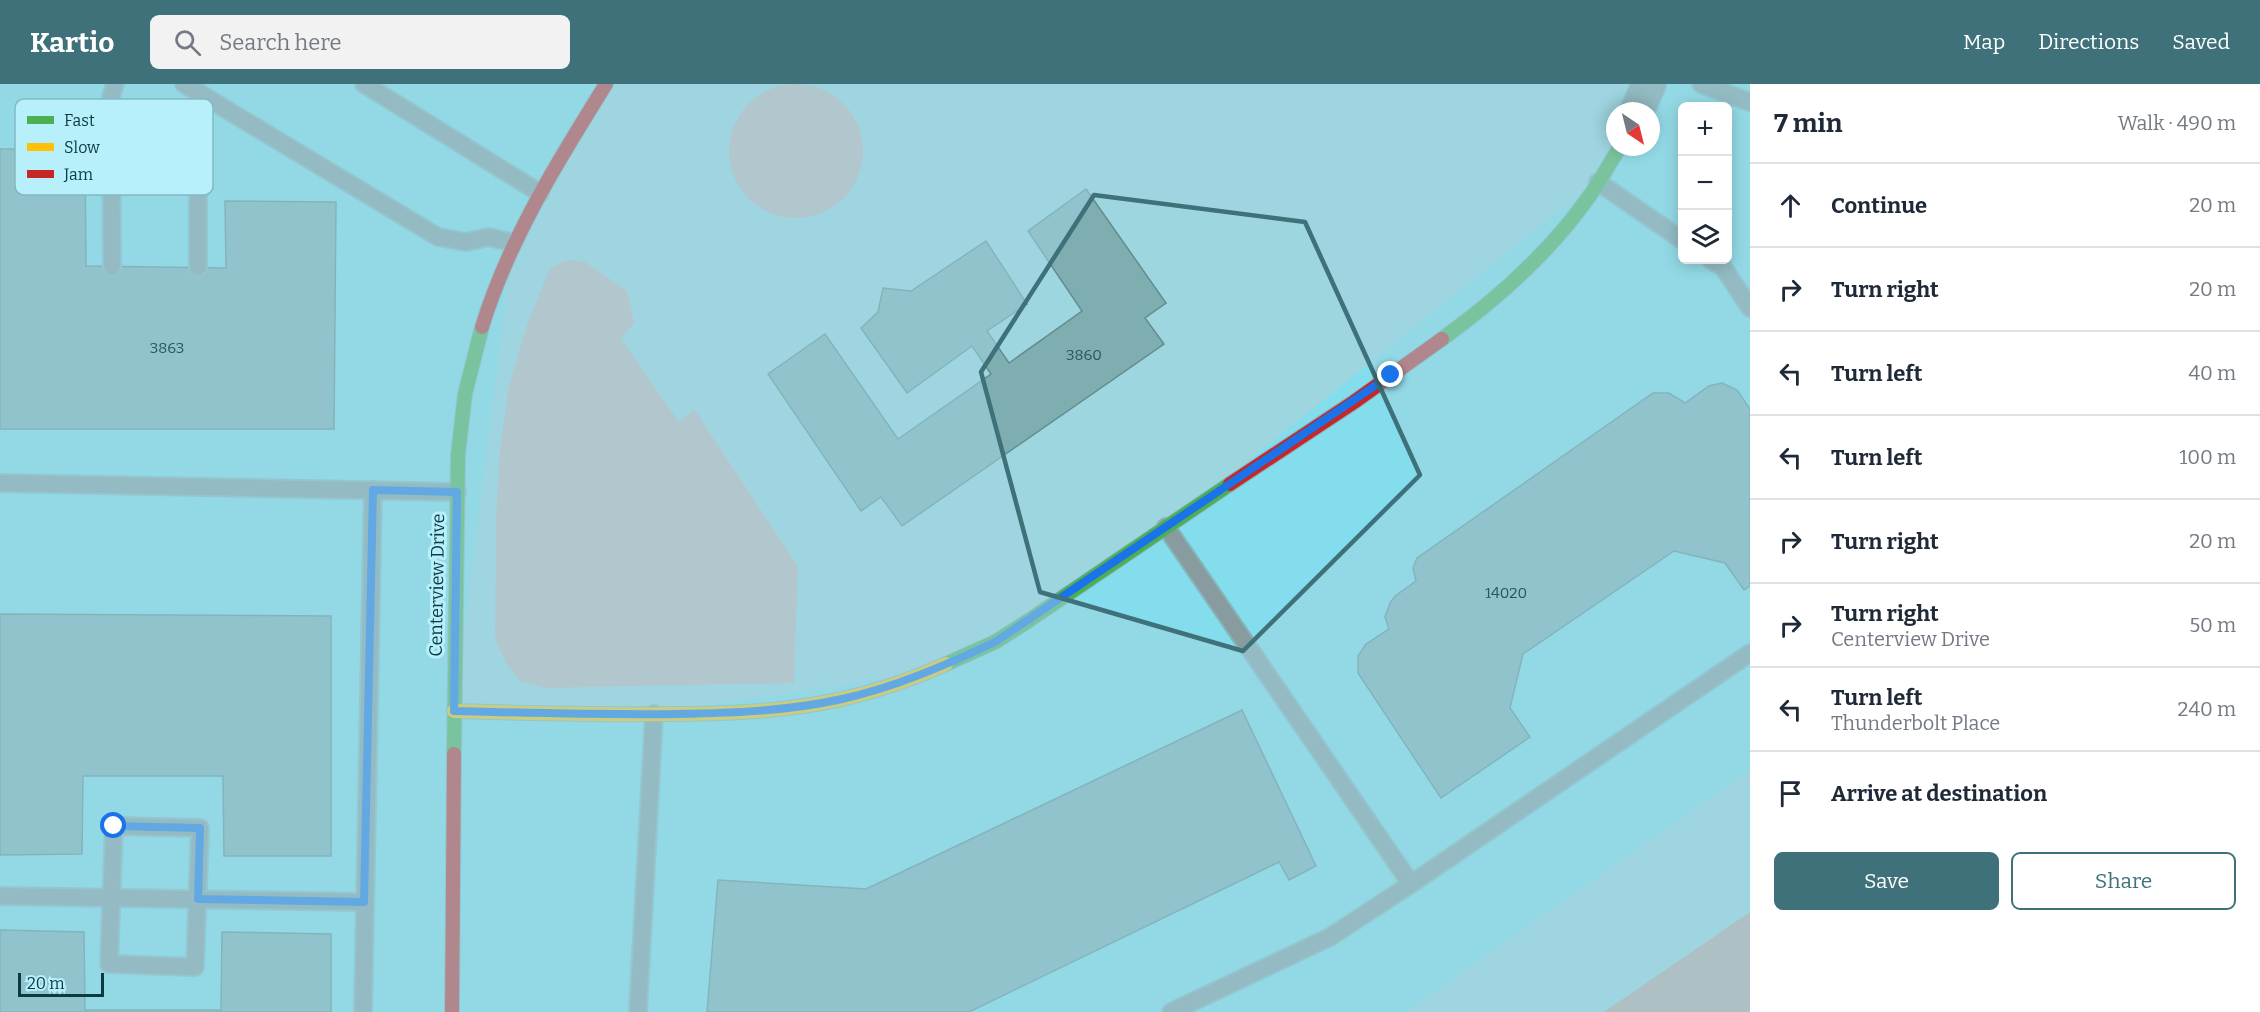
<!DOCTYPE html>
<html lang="en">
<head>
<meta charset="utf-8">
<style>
  body { margin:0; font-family:Bitter,serif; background:#f2f2f3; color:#1f2937 }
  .controls { position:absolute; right:18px; top:18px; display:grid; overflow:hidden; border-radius:9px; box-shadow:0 3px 15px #0003 }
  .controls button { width:54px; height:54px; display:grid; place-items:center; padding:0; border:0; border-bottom:2px solid #e0e1e3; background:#fff; color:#1f2937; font:30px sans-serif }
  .compass { position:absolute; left:1606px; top:18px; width:54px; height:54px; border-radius:50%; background:#fff; box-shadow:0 3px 15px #0003; rotate:145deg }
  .scale { position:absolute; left:18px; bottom:15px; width:86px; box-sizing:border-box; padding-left:6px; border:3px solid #0b3a41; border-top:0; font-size:16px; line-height:21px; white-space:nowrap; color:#0b3a41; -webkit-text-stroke:4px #b7f0fa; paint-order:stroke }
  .stop { position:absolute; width:18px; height:18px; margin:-14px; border:4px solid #1a73e8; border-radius:50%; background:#fff }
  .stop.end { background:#1a73e8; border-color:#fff; box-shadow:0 2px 6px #0008 }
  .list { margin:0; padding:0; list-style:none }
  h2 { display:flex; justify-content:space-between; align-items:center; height:78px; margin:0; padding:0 24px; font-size:26px }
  h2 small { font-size:20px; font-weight:400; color:#747a83 }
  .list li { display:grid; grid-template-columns:39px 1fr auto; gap:18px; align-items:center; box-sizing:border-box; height:84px; padding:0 24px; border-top:2px solid #e0e1e3 }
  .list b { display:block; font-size:22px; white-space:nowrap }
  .list p { margin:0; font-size:20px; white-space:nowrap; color:#747a83 }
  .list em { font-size:20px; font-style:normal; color:#747a83 }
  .actions { display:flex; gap:12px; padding:18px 24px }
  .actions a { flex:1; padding:14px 0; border:2px solid #3e7179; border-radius:9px; text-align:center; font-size:21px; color:#3e7179 }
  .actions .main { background:#3e7179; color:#fff }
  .icon { flex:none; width:33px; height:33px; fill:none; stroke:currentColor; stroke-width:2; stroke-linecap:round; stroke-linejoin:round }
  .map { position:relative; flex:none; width:1750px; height:928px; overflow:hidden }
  header { display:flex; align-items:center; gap:36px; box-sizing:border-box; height:84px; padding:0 30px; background:#3e7179; color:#fff }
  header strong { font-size:28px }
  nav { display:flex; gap:33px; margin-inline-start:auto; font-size:21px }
  .search { width:420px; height:54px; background:#f2f2f3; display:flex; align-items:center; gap:15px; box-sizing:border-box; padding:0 21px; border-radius:9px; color:#747a83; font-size:22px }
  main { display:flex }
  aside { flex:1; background:#fff }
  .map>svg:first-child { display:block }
  .built { fill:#83ddec; fill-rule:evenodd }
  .green { fill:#c9b7b5 }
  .forest { fill:#c3a6a3 }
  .building { fill:#7faeb1; stroke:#628c90; stroke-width:1.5 }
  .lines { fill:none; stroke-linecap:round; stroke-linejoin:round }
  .lane-casing { stroke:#86b4bb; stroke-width:20 }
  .street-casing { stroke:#86b4bb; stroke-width:36 }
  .fast-casing { stroke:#86b4bb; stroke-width:16 }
  .slow-casing { stroke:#86b4bb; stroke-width:16 }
  .jam-casing { stroke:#86b4bb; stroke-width:16 }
  .lane { stroke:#889ca0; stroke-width:16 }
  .street { stroke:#889ca0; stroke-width:33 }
  .fast { stroke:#4caf50; stroke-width:14 }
  .slow { stroke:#ffc107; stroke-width:14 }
  .jam { stroke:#c62828; stroke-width:14 }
  .route { stroke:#1a73e8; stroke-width:8 }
  .marked { fill:none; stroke:#3e7179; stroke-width:4.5; stroke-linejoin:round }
  .labels { text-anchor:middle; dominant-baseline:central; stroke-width:6; stroke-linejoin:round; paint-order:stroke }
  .number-label { font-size:15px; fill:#28575d }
  .street-label { font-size:18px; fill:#0b3a41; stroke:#b7f0fa }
  .key { fill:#b7f0fa; stroke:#83b9c2; stroke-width:1.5 }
  .key-label { font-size:16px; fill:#0b3a41 }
</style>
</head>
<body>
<header>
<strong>Kartio</strong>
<div class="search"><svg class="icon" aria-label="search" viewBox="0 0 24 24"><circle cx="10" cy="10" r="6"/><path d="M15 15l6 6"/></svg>Search here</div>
<nav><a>Map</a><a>Directions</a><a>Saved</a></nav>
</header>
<main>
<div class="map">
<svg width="1750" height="928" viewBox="0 0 1750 928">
  <rect width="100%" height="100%" fill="#9ed6e0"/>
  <path class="built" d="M0,0H609L513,159L454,627L654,630L937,586L1166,443L1603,91L1617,63H1651V27L1647,0H1750V686L1405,928H0ZM1682,22H1728V176H1682Z"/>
  <g class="green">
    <circle cx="796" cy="67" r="67"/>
    <polygon points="566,176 584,177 627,207 634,239 621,255 679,338 694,325 798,482 794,599 545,604 520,597 505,578 495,554 496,434 500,363 509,302 526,244 550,184"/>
  </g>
  <polygon class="forest" points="1750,828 1750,928 1604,928"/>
  <g class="building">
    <polygon points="0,65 85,65 86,182 226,184 225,117 336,118 334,345 0,345"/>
    <polygon points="1086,105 1166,219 1145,234 1164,260 902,442 881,413 861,427 768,290 825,250 898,355 991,290 972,262 907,309 861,244 878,228 883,204 911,207 986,157 1027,220 987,247 1009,279 1082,227 1028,147"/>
    <polygon points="1722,299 1737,306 1750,325 1750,502 1744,506 1725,479 1674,467 1523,570 1510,624 1530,653 1441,714 1358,589 1358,572 1366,560 1389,545 1385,533 1390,519 1395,512 1416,497 1413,484 1417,474 1653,309 1669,309 1685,319 1709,302"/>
    <polygon points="0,530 331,532 331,772 224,772 223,692 83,692 82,770 0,771"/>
    <polygon points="1242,626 1316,782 1289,796 1279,778 969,928 707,928 718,796 866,805"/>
    <polygon points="0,846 84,848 85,926 221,926 222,848 331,850 331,928 0,928"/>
  </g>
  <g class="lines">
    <g class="lane-casing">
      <g id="lane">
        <polyline points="184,0 438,153 466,158 489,153 513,159"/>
        <polyline points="364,0 540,109"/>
        <polyline points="1701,0 1750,18"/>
        <polyline points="1598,98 1682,156"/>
        <polyline points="1711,176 1723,183 1750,224"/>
        <polyline points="112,183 111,13 115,0"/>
        <polyline points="198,183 198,8"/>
        <polyline points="0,399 457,408"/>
        <polyline points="1166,443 1411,800 1750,569"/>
        <polygon points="114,742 200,744 195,883 109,880"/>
        <polyline points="0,812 364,818"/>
        <polyline points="363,928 373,406"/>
        <polyline points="638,928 654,630"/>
        <polyline points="1171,928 1330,853 1411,800"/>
      </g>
    </g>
    <g class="street-casing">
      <polyline id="street" points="1637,27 1649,0"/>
    </g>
    <g class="fast-casing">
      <g id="fast">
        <path d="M1442,255C1496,216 1549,169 1588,114C1600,98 1609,80 1620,63"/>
        <polyline points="946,580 995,558 1028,537 1230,400"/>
        <polyline points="454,670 458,371 465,310 482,243"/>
      </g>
    </g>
    <g class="slow-casing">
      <path id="slow" d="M454,627C524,629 594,631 665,630C724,630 784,628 842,615C878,607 913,595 946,580"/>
    </g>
    <g class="jam-casing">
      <g id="jam">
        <path d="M482,243C509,155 558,77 606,0"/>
        <polyline points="1230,400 1354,318 1442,255"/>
        <polyline points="452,928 454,670"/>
      </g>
    </g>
    <use href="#lane" class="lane"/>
    <use href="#street" class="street"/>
    <use href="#fast" class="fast"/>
    <use href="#slow" class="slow"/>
    <use href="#jam" class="jam"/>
  </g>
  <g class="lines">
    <path class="route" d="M114,742L200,744L198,815L364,818L373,406L457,408L454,627C529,629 603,631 678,630C733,629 788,627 842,615C896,603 946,581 995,558L1391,291"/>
  </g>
  <path d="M0 0H1750V928H0ZM1094,111L1305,138L1420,391L1243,567L1040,508L981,288Z" fill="#9ed6e0" fill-opacity=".55" fill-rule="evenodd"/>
  <path class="marked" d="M1094,111L1305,138L1420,391L1243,567L1040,508L981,288Z"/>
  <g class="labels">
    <g class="number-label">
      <text x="167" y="264">3863</text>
      <text x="1084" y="271">3860</text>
      <text x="1506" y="509">14020</text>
    </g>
    <g class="street-label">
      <text transform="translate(437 501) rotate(-89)">Centerview Drive</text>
    </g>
  </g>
  <rect x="15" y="15" width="198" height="96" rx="9" class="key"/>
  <rect x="27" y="32" width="27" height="8" fill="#4caf50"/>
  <rect x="27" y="59" width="27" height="8" fill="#ffc107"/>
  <rect x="27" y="86" width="27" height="8" fill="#c62828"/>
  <g class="key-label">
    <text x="64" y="42">Fast</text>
    <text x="64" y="69">Slow</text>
    <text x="64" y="96">Jam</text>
  </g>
</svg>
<div class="controls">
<button>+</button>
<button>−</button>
<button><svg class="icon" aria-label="layers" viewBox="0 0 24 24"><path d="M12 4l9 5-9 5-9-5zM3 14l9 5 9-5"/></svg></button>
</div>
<svg class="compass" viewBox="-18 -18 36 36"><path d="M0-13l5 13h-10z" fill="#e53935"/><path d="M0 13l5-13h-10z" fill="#747a83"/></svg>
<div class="scale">20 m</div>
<div class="stop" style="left:114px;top:742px"></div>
<div class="stop end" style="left:1391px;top:291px"></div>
</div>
<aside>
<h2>7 min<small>Walk · 490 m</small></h2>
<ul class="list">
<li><svg class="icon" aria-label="ahead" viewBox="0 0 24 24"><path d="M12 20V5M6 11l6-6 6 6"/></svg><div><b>Continue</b></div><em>20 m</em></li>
<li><svg class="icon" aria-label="right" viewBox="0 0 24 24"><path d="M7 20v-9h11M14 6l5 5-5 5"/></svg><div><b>Turn right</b></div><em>20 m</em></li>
<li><svg class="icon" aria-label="left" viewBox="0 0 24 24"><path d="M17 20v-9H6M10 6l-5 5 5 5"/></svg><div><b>Turn left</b></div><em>40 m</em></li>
<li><svg class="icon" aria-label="left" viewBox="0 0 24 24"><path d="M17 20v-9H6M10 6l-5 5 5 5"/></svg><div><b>Turn left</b></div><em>100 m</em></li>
<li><svg class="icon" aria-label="right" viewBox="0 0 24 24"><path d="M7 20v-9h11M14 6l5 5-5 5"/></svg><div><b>Turn right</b></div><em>20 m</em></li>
<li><svg class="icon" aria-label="right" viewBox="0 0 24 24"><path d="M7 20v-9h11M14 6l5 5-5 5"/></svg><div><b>Turn right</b><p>Centerview Drive</p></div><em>50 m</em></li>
<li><svg class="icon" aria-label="left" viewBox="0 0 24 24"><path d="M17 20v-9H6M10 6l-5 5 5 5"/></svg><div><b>Turn left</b><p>Thunderbolt Place</p></div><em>240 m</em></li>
<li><svg class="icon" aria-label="arrive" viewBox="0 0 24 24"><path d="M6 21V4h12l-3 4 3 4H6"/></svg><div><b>Arrive at destination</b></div></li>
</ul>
<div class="actions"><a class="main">Save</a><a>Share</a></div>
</aside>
</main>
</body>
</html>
